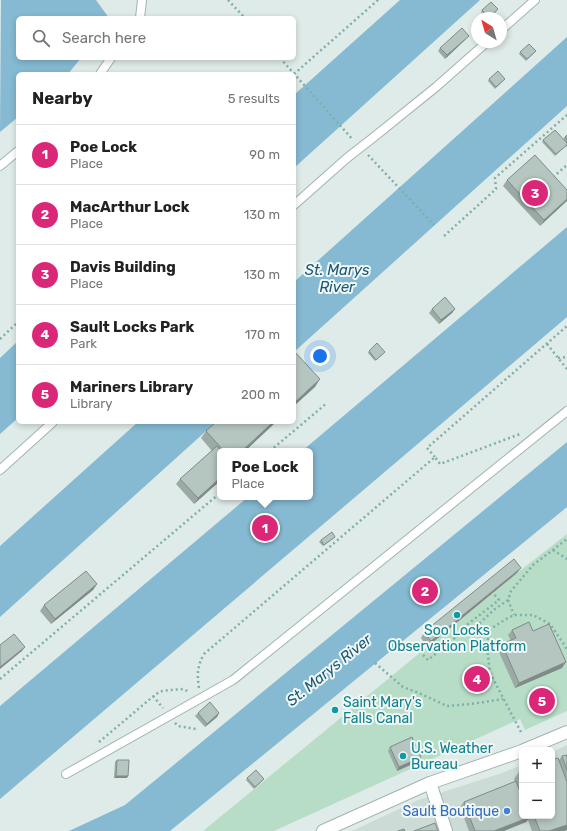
<!DOCTYPE html>
<html lang="en">
<head>
<meta charset="utf-8">
<style>
  body { margin:0; font-family:Rubik,sans-serif; background:#f2f2f2; color:#222 }
  .controls { position:absolute; right:12px; bottom:12px; display:grid; overflow:hidden; border-radius:6px; box-shadow:0 2px 6px #0003 }
  .controls button { width:36px; height:36px; display:grid; place-items:center; padding:0; border:0; border-bottom:1px solid #e0e0e0; background:#fff; color:#222; font:20px sans-serif }
  .compass { position:absolute; left:471px; top:12px; width:36px; height:36px; border-radius:50%; background:#fff; box-shadow:0 2px 6px #0003; rotate:323deg }
  .you { position:absolute; left:320px; top:356px; width:14px; height:14px; margin:-10px; border:3px solid #fff; border-radius:50%; background:#1a73e8; box-shadow:0 0 0 6px #1a73e833 }
  .badge { display:grid; place-items:center; width:26px; height:26px; border-radius:50%; background:#db2777; color:#fff; font-size:13px; font-weight:700 }
  .pin { position:absolute; translate:-50% -50%; border:2px solid #fff; box-shadow:0 1px 4px #0006 }
  .popup { position:absolute; left:217px; top:448px; width:96px; height:52px; box-sizing:border-box; display:grid; place-content:center; border-radius:6px; background:#fff; filter:drop-shadow(0 1px 3px #0005); font-size:13px; white-space:nowrap; color:#767676 }
  .popup b { font-size:15px; color:#222 }
  .popup::after { content:''; position:absolute; left:50%; top:100%; margin-left:-8px; border:8px solid transparent; border-top-color:#fff }
  .list { margin:0; padding:0; list-style:none }
  h2 { display:flex; justify-content:space-between; align-items:center; height:52px; margin:0; padding:0 16px; font-size:17px }
  h2 small { font-size:13px; font-weight:400; color:#767676 }
  .list li { display:grid; grid-template-columns:26px 1fr auto; gap:12px; align-items:center; box-sizing:border-box; height:60px; padding:0 16px; border-top:1px solid #e0e0e0 }
  .list b { display:block; font-size:15px; white-space:nowrap }
  .list p { margin:0; font-size:13px; white-space:nowrap; color:#767676 }
  .list em { font-size:13px; font-style:normal; color:#767676 }
  .icon { flex:none; width:22px; height:22px; fill:none; stroke:currentColor; stroke-width:2; stroke-linecap:round; stroke-linejoin:round }
  .map { position:relative; flex:none; width:567px; height:831px; overflow:hidden }
  .search { position:absolute; background:#fff; box-shadow:0 2px 6px #0003; left:16px; top:16px; width:280px; height:44px; display:flex; align-items:center; gap:10px; box-sizing:border-box; padding:0 14px; border-radius:6px; color:#767676; font-size:15px }
  .panel { position:absolute; background:#fff; box-shadow:0 2px 6px #0003; left:16px; top:72px; width:280px; height:352px; border-radius:6px }
  .map>svg:first-child { display:block }
  .built { fill:#cddbd7 }
  .green { fill:#b7ddc7 }
  .water { fill:#85bad2 }
  .lines { fill:none; stroke-linecap:round; stroke-linejoin:round }
  .service-casing { stroke:#a2b3b0; stroke-width:10 }
  .minor-casing { stroke:#a2b3b0; stroke-width:14 }
  .tertiary-casing { stroke:#a2b3b0; stroke-width:14 }
  .path { stroke:#7fafa8; stroke-width:2.5; stroke-dasharray:2 3; stroke-linecap:butt }
  .service { stroke:#fff; stroke-width:8 }
  .minor { stroke:#fff; stroke-width:12 }
  .tertiary { stroke:#fff; stroke-width:12 }
  .wall { fill:#9caaa6 }
  .shaded-wall { fill:#7f8b87 }
  .building { fill:#b5c6c1; stroke:#7f8b87 }
  .culture-dot { fill:#0f9aa8; stroke:#f0f7f5; stroke-width:1.5 }
  .shop-dot { fill:#3f7fe0; stroke:#f0f7f5; stroke-width:1.5 }
  .labels { text-anchor:middle; dominant-baseline:central; stroke-width:4; stroke-linejoin:round; paint-order:stroke }
  .culture-label { font-size:14px; fill:#0d838f; stroke:#f0f7f5; text-anchor:start }
  .shop-label { font-size:14px; fill:#366cbe; stroke:#f0f7f5; text-anchor:end }
  .water-label { font-size:15px; font-style:italic; fill:#195978; stroke:#f0f7f5 }
</style>
</head>
<body>
<div class="map">
<svg width="567" height="831" viewBox="0 0 567 831">
  <rect width="100%" height="100%" fill="#dfebe8"/>
  <polygon class="built" points="567,745 567,831 352,831 418,800 502,773 522,765 522,816 552,816 552,752"/>
  <polygon class="green" points="567,534 567,711 525,730 520,719 274,831 203,831 517,573"/>
  <g class="water">
    <polygon points="1,0 96,0 109,18 18,18 18,58 81,58 68,74 18,74 18,117 0,132"/>
    <polygon points="400,0 480,0 294,168 294,95"/>
    <polygon points="567,37 567,106 294,352 294,282"/>
    <polygon points="567,227 567,317 0,799 0,706 248,497 310,497 310,451 302,451"/>
    <polygon points="18,341 18,418 0,434 0,358"/>
    <polygon points="138,422 216,422 0,617 0,546"/>
    <polygon points="567,442 567,507 170,831 69,831 125,805"/>
  </g>
  <g class="lines">
    <g class="service-casing">
      <g id="service">
        <polyline points="140,18 142,0"/>
        <polyline points="501,30 535,0"/>
        <polyline points="100,74 111,58"/>
        <polyline points="0,166 18,151"/>
        <polyline points="294,205 347,158 374,137 436,87 487,42"/>
        <polyline points="0,470 53,422"/>
        <polyline points="66,774 233,680 567,411"/>
      </g>
    </g>
    <g class="minor-casing">
      <polyline id="minor" points="430,783 446,831"/>
    </g>
    <g class="tertiary-casing">
      <g id="tertiary">
        <polyline points="524,750 567,732"/>
        <polyline points="323,831 430,783 522,751"/>
      </g>
    </g>
    <g class="path">
      <polyline points="228,0 245,18"/>
      <polyline points="280,58 353,140"/>
      <polyline points="294,74 378,0"/>
      <polyline points="368,155 434,225"/>
      <polyline points="553,177 567,165"/>
      <polyline points="444,236 496,189 495,178 567,115"/>
      <polyline points="0,339 18,322"/>
      <polyline points="547,344 567,369"/>
      <polyline points="558,358 567,357"/>
      <polyline points="270,451 327,403"/>
      <polyline points="435,457 427,448 567,326"/>
      <polyline points="553,550 567,559"/>
      <polyline points="508,600 514,615"/>
      <polyline points="462,630 489,630"/>
      <polyline points="472,630 495,609 508,600 511,591 533,565 567,539"/>
      <polyline points="423,655 428,660 456,637 468,624 499,600 493,593"/>
      <polyline points="375,663 403,687 419,693 447,706 471,704 503,699"/>
      <polyline points="0,679 220,493"/>
      <path d="M199,688C197,674 197,667 204,654L435,457L440,464L520,434"/>
      <polyline points="153,696 163,708"/>
      <polyline points="175,723 178,726 196,729"/>
      <polyline points="521,732 490,673 487,647 489,630 506,619 514,615 533,615 550,624 563,643 567,650"/>
      <polyline points="99,742 156,694 162,691 171,690 183,689 190,692"/>
    </g>
    <use href="#service" class="service"/>
    <use href="#minor" class="minor"/>
    <use href="#tertiary" class="tertiary"/>
  </g>
  <g class="wall">
    <polygon points="482,10 497,11 489,18 486,18 481,12"/>
    <polygon points="466,39 445,59 438,51 440,48"/>
    <polygon points="520,52 534,53 526,61 519,54"/>
    <polygon points="489,79 503,81 495,89 488,81"/>
    <polygon points="567,135 567,147 566,146 555,156 542,142 543,140 563,139"/>
    <polygon points="507,180 567,190 540,226 503,186"/>
    <polygon points="432,309 455,309 452,313 439,324 429,313"/>
    <polygon points="369,351 385,352 375,361 368,353"/>
    <polygon points="216,422 276,422 245,451 220,451 220,481 194,504 176,484 180,479 212,451 201,438 206,431"/>
    <polygon points="335,537 334,538 323,546 319,542 321,540"/>
    <polygon points="517,573 427,647 421,638 424,632"/>
    <polygon points="97,584 93,590 51,624 40,611 44,605"/>
    <polygon points="512,630 533,631 562,668 515,688 498,650 502,644 511,641 508,635"/>
    <polygon points="198,713 219,713 217,717 205,727 195,716"/>
    <polygon points="390,747 421,757 419,761 397,771 388,751"/>
    <polygon points="567,755 567,830 564,831 532,831 528,820 526,822 504,831 469,831 460,807 464,802 515,782 514,779 519,772 522,771 522,816 552,816 559,760 562,756"/>
    <polygon points="117,760 127,778 114,778 115,762"/>
    <polygon points="247,778 264,779 254,789 246,780"/>
  </g>
  <g class="shaded-wall">
    <polygon points="469,36 466,39 445,59 447,55"/>
    <polygon points="567,199 567,201 540,226 544,220"/>
    <polygon points="455,309 452,313 439,324 441,320"/>
    <polygon points="320,379 315,387 294,406 294,403"/>
    <polygon points="273,422 276,422 245,451 242,451"/>
    <polygon points="220,478 220,481 194,504 198,498"/>
    <polygon points="521,568 517,573 427,647 431,641"/>
    <polygon points="97,584 93,590 51,624 55,619"/>
    <polygon points="25,647 22,651 0,669 0,667"/>
    <polygon points="566,662 562,668 515,688 519,683"/>
    <polygon points="219,713 217,717 205,727 207,724"/>
    <polygon points="421,757 419,761 397,771 399,767"/>
    <polygon points="116,776 128,776 127,778 114,778"/>
    <polygon points="530,817 526,822 504,831 494,831"/>
    <polygon points="567,825 567,830 564,831 549,831"/>
  </g>
  <g class="building">
    <polygon points="491,2 498,9 489,18 482,10"/>
    <polygon points="462,28 469,36 447,55 440,48"/>
    <polygon points="529,44 536,51 527,59 520,52"/>
    <polygon points="498,71 505,79 496,87 489,79"/>
    <polygon points="555,130 567,143 567,145 556,154 543,140"/>
    <polygon points="567,135 567,140 565,137"/>
    <polygon points="535,155 567,190 567,199 544,220 507,180"/>
    <polygon points="445,297 455,309 441,320 432,309"/>
    <polygon points="377,343 385,352 376,360 369,351"/>
    <polygon points="294,351 320,379 294,403"/>
    <polygon points="216,422 273,422 242,451 224,451 206,431"/>
    <polygon points="217,446 221,451 220,451 220,478 198,498 180,479"/>
    <polygon points="332,532 335,537 324,545 321,540"/>
    <polygon points="514,559 521,568 431,641 424,632"/>
    <polygon points="86,571 97,584 55,619 44,605"/>
    <polygon points="529,622 533,631 549,624 566,662 519,683 502,644 516,638 512,630"/>
    <polygon points="14,634 25,647 0,667 0,645"/>
    <polygon points="210,702 219,713 207,724 198,713"/>
    <polygon points="412,737 421,757 399,767 390,747"/>
    <polygon points="567,755 567,770 562,756"/>
    <polygon points="558,758 567,782 567,825 549,831 540,831 534,816 552,816 552,760"/>
    <polygon points="117,760 129,760 128,776 116,776"/>
    <polygon points="256,770 264,779 255,787 247,778"/>
    <polygon points="522,771 522,781 519,772"/>
    <polygon points="516,781 522,797 522,816 530,816 530,817 494,831 475,831 464,802"/>
    <polygon points="435,823 438,831 414,831"/>
    <polygon points="404,829 405,831 398,831"/>
  </g>
  <g class="culture-dot">
    <circle cx="457" cy="615" r="4"/>
    <circle cx="335" cy="710" r="4"/>
    <circle cx="403" cy="756" r="4"/>
  </g>
  <circle class="shop-dot" cx="507" cy="811" r="4"/>
  <g class="labels">
    <g class="culture-label">
      <text x="457" y="630" text-anchor="middle">Soo Locks<tspan x="457" dy="16">Observation Platform</tspan></text>
      <text x="343" y="702">Saint Mary's<tspan x="343" dy="16">Falls Canal</tspan></text>
      <text x="411" y="748">U.S. Weather<tspan x="411" dy="16">Bureau</tspan></text>
    </g>
    <g class="shop-label">
      <text x="499" y="811">Sault Boutique</text>
    </g>
    <g class="water-label">
      <text x="337" y="270">St. Marys<tspan x="337" dy="17">River</tspan></text>
      <text transform="translate(329 670) rotate(-39)">St. Marys River</text>
    </g>
  </g>
</svg>
<div class="controls">
<button>+</button>
<button>−</button>
</div>
<svg class="compass" viewBox="-18 -18 36 36"><path d="M0-13l5 13h-10z" fill="#e53935"/><path d="M0 13l5-13h-10z" fill="#767676"/></svg>
<div class="you"></div>
<div class="pin badge" style="left:265px;top:528px">1</div>
<div class="popup"><b>Poe Lock</b>Place</div>
<div class="pin badge" style="left:425px;top:591px">2</div>
<div class="pin badge" style="left:535px;top:193px">3</div>
<div class="pin badge" style="left:477px;top:679px">4</div>
<div class="pin badge" style="left:542px;top:701px">5</div>
<div class="search"><svg class="icon" aria-label="search" viewBox="0 0 24 24"><circle cx="10" cy="10" r="6"/><path d="M15 15l6 6"/></svg>Search here</div>
<section class="panel">
<h2>Nearby<small>5 results</small></h2>
<ul class="list">
<li><span class="badge">1</span><div><b>Poe Lock</b><p>Place</p></div><em>90 m</em></li>
<li><span class="badge">2</span><div><b>MacArthur Lock</b><p>Place</p></div><em>130 m</em></li>
<li><span class="badge">3</span><div><b>Davis Building</b><p>Place</p></div><em>130 m</em></li>
<li><span class="badge">4</span><div><b>Sault Locks Park</b><p>Park</p></div><em>170 m</em></li>
<li><span class="badge">5</span><div><b>Mariners Library</b><p>Library</p></div><em>200 m</em></li>
</ul>
</section>
</div>
</body>
</html>
